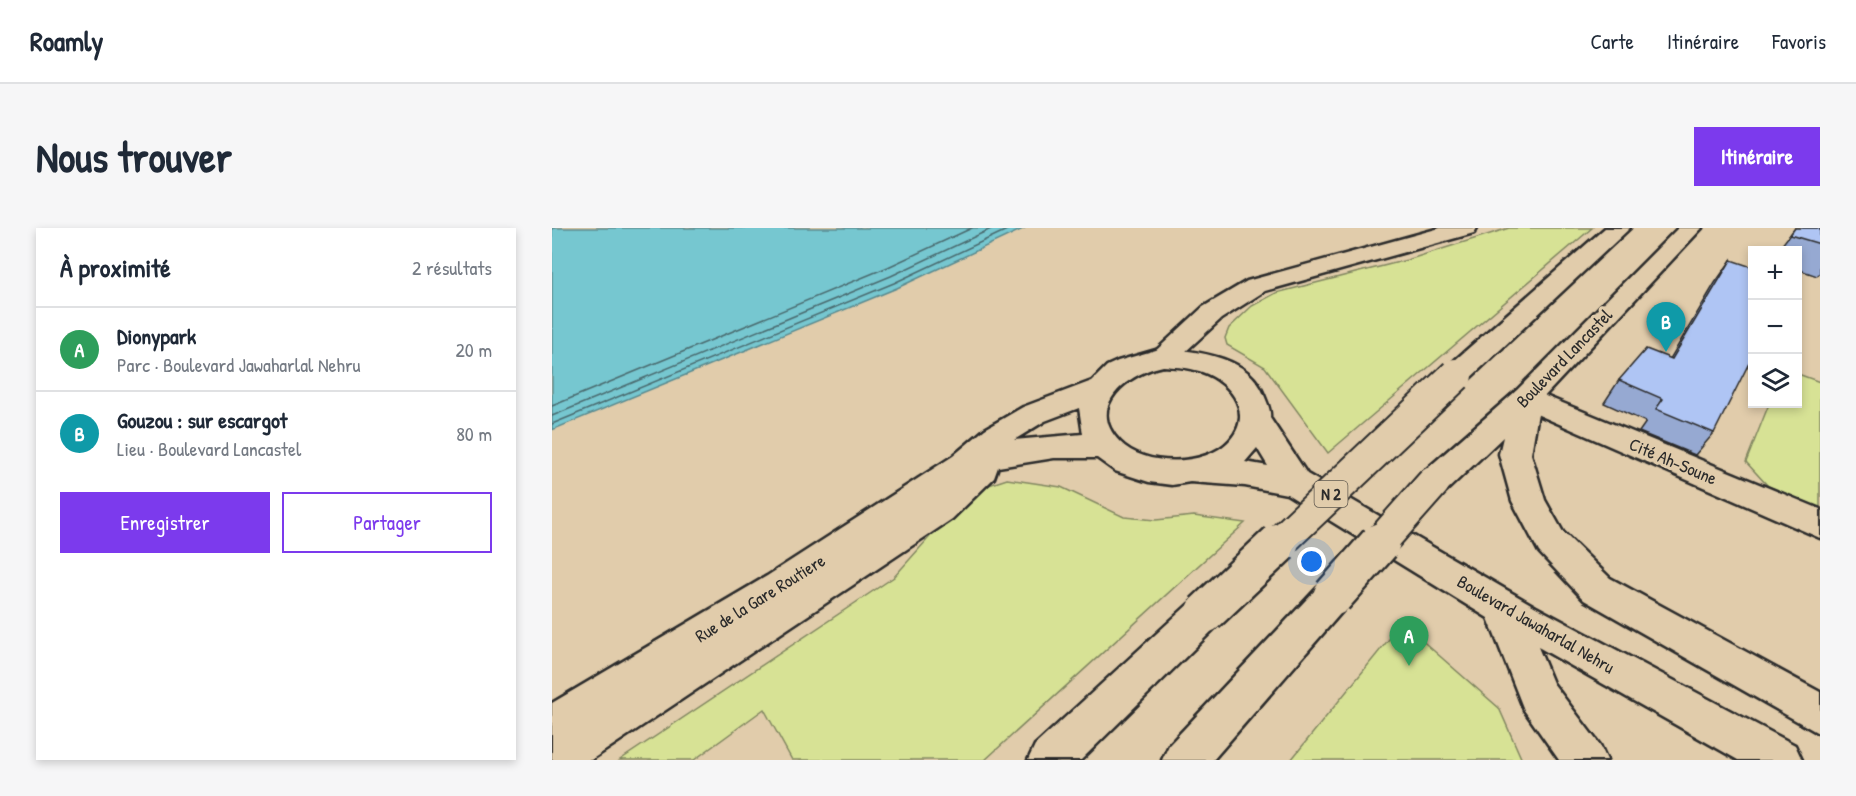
<!DOCTYPE html>
<html lang="fr">
<head>
<meta charset="utf-8">
<style>
  body { margin:0; font-family:"Patrick Hand",sans-serif; background:#f6f6f7; color:#1f2937 }
  .controls { position:absolute; right:18px; top:18px; display:grid; overflow:hidden; border-radius:0px; box-shadow:0 3px 9px #0003 }
  .controls button { width:54px; height:54px; display:grid; place-items:center; padding:0; border:0; border-bottom:2px solid #e0e1e3; background:#fff; color:#1f2937; font:30px sans-serif }
  .you { position:absolute; left:760px; top:334px; width:21px; height:21px; margin:-15px; border:4px solid #fff; border-radius:50%; background:#1a73e8; box-shadow:0 0 0 9px #1a73e833 }
  .badge { display:grid; place-items:center; width:39px; height:39px; border-radius:50%; background:#7c3aed; color:#fff; font-size:20px; font-weight:700 }
  .pin { position:absolute; translate:-50% -50px; filter:drop-shadow(0 2px 3px #0008) }
  .pin::after { content:''; position:absolute; top:32px; width:21px; height:18px; background:inherit; clip-path:polygon(0 0,100% 0,50% 100%) }
  .list { margin:0; padding:0; list-style:none }
  h2 { display:flex; justify-content:space-between; align-items:center; height:78px; margin:0; padding:0 24px; font-size:26px }
  h2 small { font-size:20px; font-weight:400; color:#747a83 }
  .list li { display:grid; grid-template-columns:39px 1fr auto; gap:18px; align-items:center; box-sizing:border-box; height:84px; padding:0 24px; border-top:2px solid #e0e1e3 }
  .list b { display:block; font-size:22px; white-space:nowrap }
  .list p { margin:0; font-size:20px; white-space:nowrap; color:#747a83 }
  .list em { font-size:20px; font-style:normal; color:#747a83 }
  .actions { display:flex; gap:12px; padding:18px 24px }
  .actions a { flex:1; padding:14px 0; border:2px solid #7c3aed; border-radius:0px; text-align:center; font-size:21px; color:#7c3aed }
  .actions .main { background:#7c3aed; color:#fff }
  .icon { flex:none; width:33px; height:33px; fill:none; stroke:currentColor; stroke-width:2; stroke-linecap:round; stroke-linejoin:round }
  .map { position:relative; flex:none; width:1268px; height:532px; overflow:hidden; border-radius:0px }
  header { display:flex; align-items:center; gap:36px; box-sizing:border-box; height:84px; padding:0 30px; background:#fff; border-bottom:2px solid #e0e1e3 }
  header strong { font-size:28px }
  nav { display:flex; gap:33px; margin-inline-start:auto; font-size:21px }
  .intro { display:flex; align-items:center; justify-content:space-between; box-sizing:border-box; height:144px; padding:0 36px }
  h1 { margin:0; font-size:42px }
  .button { padding:15px 27px; border-radius:0px; background:#7c3aed; color:#fff; font-size:21px; font-weight:700 }
  main { display:flex; gap:36px; padding:0 36px }
  aside { flex:1; background:#fff; border-radius:0px; box-shadow:0 3px 9px #0003 }
  .map>svg:first-child { display:block }
  .green { fill:#d7e295; stroke:#818660; stroke-width:1.5 }
  .water { fill:#76c7d0; stroke:#58898e; stroke-width:1.5 }
  .lines { fill:none; stroke-linecap:round; stroke-linejoin:round }
  .shore { stroke:#49696d; stroke-width:1.5 }
  .minor-casing { stroke:#2b2b2b; stroke-width:5 }
  .major-casing { stroke:#2b2b2b; stroke-width:5 }
  .minor { fill:#e1ccab; fill-rule:evenodd }
  .major { fill:#e1ccab; fill-rule:evenodd }
  .major-bridge-far1-casing { stroke:#2b2b2b; stroke-width:36; stroke-linecap:butt }
  .major-bridge-casing { stroke:#2b2b2b; stroke-width:44; stroke-linecap:butt }
  .major-bridge-far1 { stroke:#e1ccab; stroke-width:32 }
  .major-bridge { stroke:#e1ccab; stroke-width:39 }
  .wall { fill:#96a9d2; stroke:#2b2b2b; stroke-width:1.5 }
  .building { fill:#afc5f4; stroke:#2b2b2b; stroke-width:1.5 }
  .labels { text-anchor:middle; dominant-baseline:central; stroke-width:6; stroke-linejoin:round; paint-order:stroke }
  .shield { fill:#e1ccab; stroke:#625b51; stroke-width:1.5 }
  .shield-label { font-size:16px; font-weight:bold; fill:#2b2b2b }
  .street-label { font-size:18px; fill:#2b2b2b; stroke:#e1ccab }
</style>
</head>
<body>
<header>
<strong>Roamly</strong>
<nav><a>Carte</a><a>Itinéraire</a><a>Favoris</a></nav>
</header>
<div class="intro"><h1>Nous trouver</h1><a class="button">Itinéraire</a></div>
<main>
<aside>
<h2>À proximité<small>2 résultats</small></h2>
<ul class="list">
<li><span class="badge" style="background:#2e9e5b">A</span><div><b>Dionypark</b><p>Parc · Boulevard Jawaharlal Nehru</p></div><em>20 m</em></li>
<li><span class="badge" style="background:#0f9aa8">B</span><div><b>Gouzou : sur escargot</b><p>Lieu · Boulevard Lancastel</p></div><em>80 m</em></li>
</ul>
<div class="actions"><a class="main">Enregistrer</a><a>Partager</a></div>
</aside>
<div class="map">
<svg width="1268" height="532" viewBox="0 0 1268 532">
  <rect width="100%" height="100%" fill="#e1ccab"/>
  <filter id="ink" filterUnits="userSpaceOnUse"><feTurbulence type="fractalNoise" baseFrequency=".0167" numOctaves="2"/><feDisplacementMap in="SourceGraphic" scale="12" xChannelSelector="R" yChannelSelector="G"/><feConvolveMatrix kernelMatrix="1 2 1 2 8 2 1 2 1" color-interpolation-filters="sRGB"/></filter>
  <g filter="url(#ink)">
    <g class="green">
      <polygon points="957,0 1040,0 776,225 713,139 675,117 673,110 677,100 700,78 724,65 855,32"/>
      <polygon points="1246,146 1268,154 1268,280 1216,258 1194,234 1217,176 1246,176"/>
      <polygon points="455,251 509,259 572,289 604,292 642,288 693,295 433,532 240,532 212,481 142,532 68,532 342,349 391,294 431,259"/>
      <polygon points="850,395 947,480 970,532 739,532"/>
    </g>
    <polygon class="water" points="0,0 473,0 345,60 0,202"/>
    <g class="lines">
      <g class="shore">
        <polyline points="0,178 336,39 420,0"/>
        <polyline points="0,188 339,48 441,0"/>
        <polyline points="0,196 342,55 459,0"/>
      </g>
      <g class="minor-casing">
        <g id="minor">
          <path d="M611,120C647,124 697,128 712,167C715,175 719,181 718,190L755,246L984,379L1243,517L1250,532H1186L986,419L1001,455L1048,517L1055,532H1007L972,482L936,390L735,266L693,258L638,254L620,257L597,254L563,243L545,230H502L446,239L442,250L400,291L39,532H0V475L215,348L401,228L433,201L471,179L540,153L555,138L566,133ZM611,138C622,139 633,139 643,142C675,149 704,183 678,212C654,239 592,239 568,214C532,178 577,145 611,138ZM527,180L531,206L462,212L493,193ZM705,220L716,238L693,234Z"/>
          <polygon points="974,160 1268,281 1268,310 964,177 959,170 964,163"/>
        </g>
      </g>
      <g class="major-casing">
        <g id="major">
          <polygon points="888,0 925,0 922,5 713,63 669,91 621,135 611,138 601,135 597,129 651,79 695,53"/>
          <polygon points="1053,0 1078,0 914,154 904,156 894,154 890,147 894,140"/>
          <polygon points="1126,0 1150,0 988,173 979,226 993,272 1011,304 1058,350 1268,464 1268,506 1032,372 987,324 960,273 947,226 951,209 893,264 881,267 869,264 865,255 869,246 964,163"/>
          <polygon points="781,352 794,357 799,368 794,379 661,532 610,532 617,517 768,357"/>
          <polygon points="653,368 666,373 672,385 666,397 529,532 476,532 483,517 640,373"/>
        </g>
      </g>
      <use href="#minor" class="minor"/>
      <use href="#major" class="major"/>
      <g class="major-bridge-far1-casing">
        <g id="major-bridge-far1">
          <polyline points="726,316 904,147"/>
          <polyline points="827,316 881,255"/>
        </g>
      </g>
      <g class="major-bridge-casing">
        <g id="major-bridge">
          <polyline points="781,368 828,315"/>
          <polyline points="653,385 727,315"/>
        </g>
      </g>
      <use href="#major-bridge-far1" class="major-bridge-far1"/>
      <use href="#major-bridge" class="major-bridge"/>
    </g>
    <g class="wall">
      <polygon points="1243,0 1268,0 1268,45 1265,48 1245,41 1245,22 1226,22"/>
      <polygon points="1179,32 1162,205 1143,227 1087,204 1094,194 1052,175 1067,152 1118,131 1163,55"/>
    </g>
    <g class="building">
      <polygon points="1243,0 1268,0 1268,16 1238,7"/>
      <polygon points="1179,32 1200,39 1200,129 1162,205 1104,181 1111,171 1067,152 1094,121 1120,131"/>
    </g>
  </g>
  <g class="labels">
    <rect class="shield" x="762.5" y="253" width="33" height="26" rx="4.5"/>
    <g class="shield-label">
      <text x="779" y="266">N 2</text>
    </g>
    <g class="street-label">
      <text transform="translate(1012 130) rotate(-46)">Boulevard Lancastel</text>
      <text transform="translate(1121 233) rotate(23)">Cité Ah-Soune</text>
      <text transform="translate(208 370) rotate(-32)">Rue de la Gare Routiere</text>
      <text transform="translate(984 396) rotate(30)">Boulevard Jawaharlal Nehru</text>
    </g>
  </g>
</svg>
<div class="controls">
<button>+</button>
<button>−</button>
<button><svg class="icon" aria-label="layers" viewBox="0 0 24 24"><path d="M12 4l9 5-9 5-9-5zM3 14l9 5 9-5"/></svg></button>
</div>
<div class="you"></div>
<div class="pin badge" style="left:857px;top:438px;background:#2e9e5b">A</div>
<div class="pin badge" style="left:1114px;top:124px;background:#0f9aa8">B</div>
</div>
</main>
</body>
</html>
